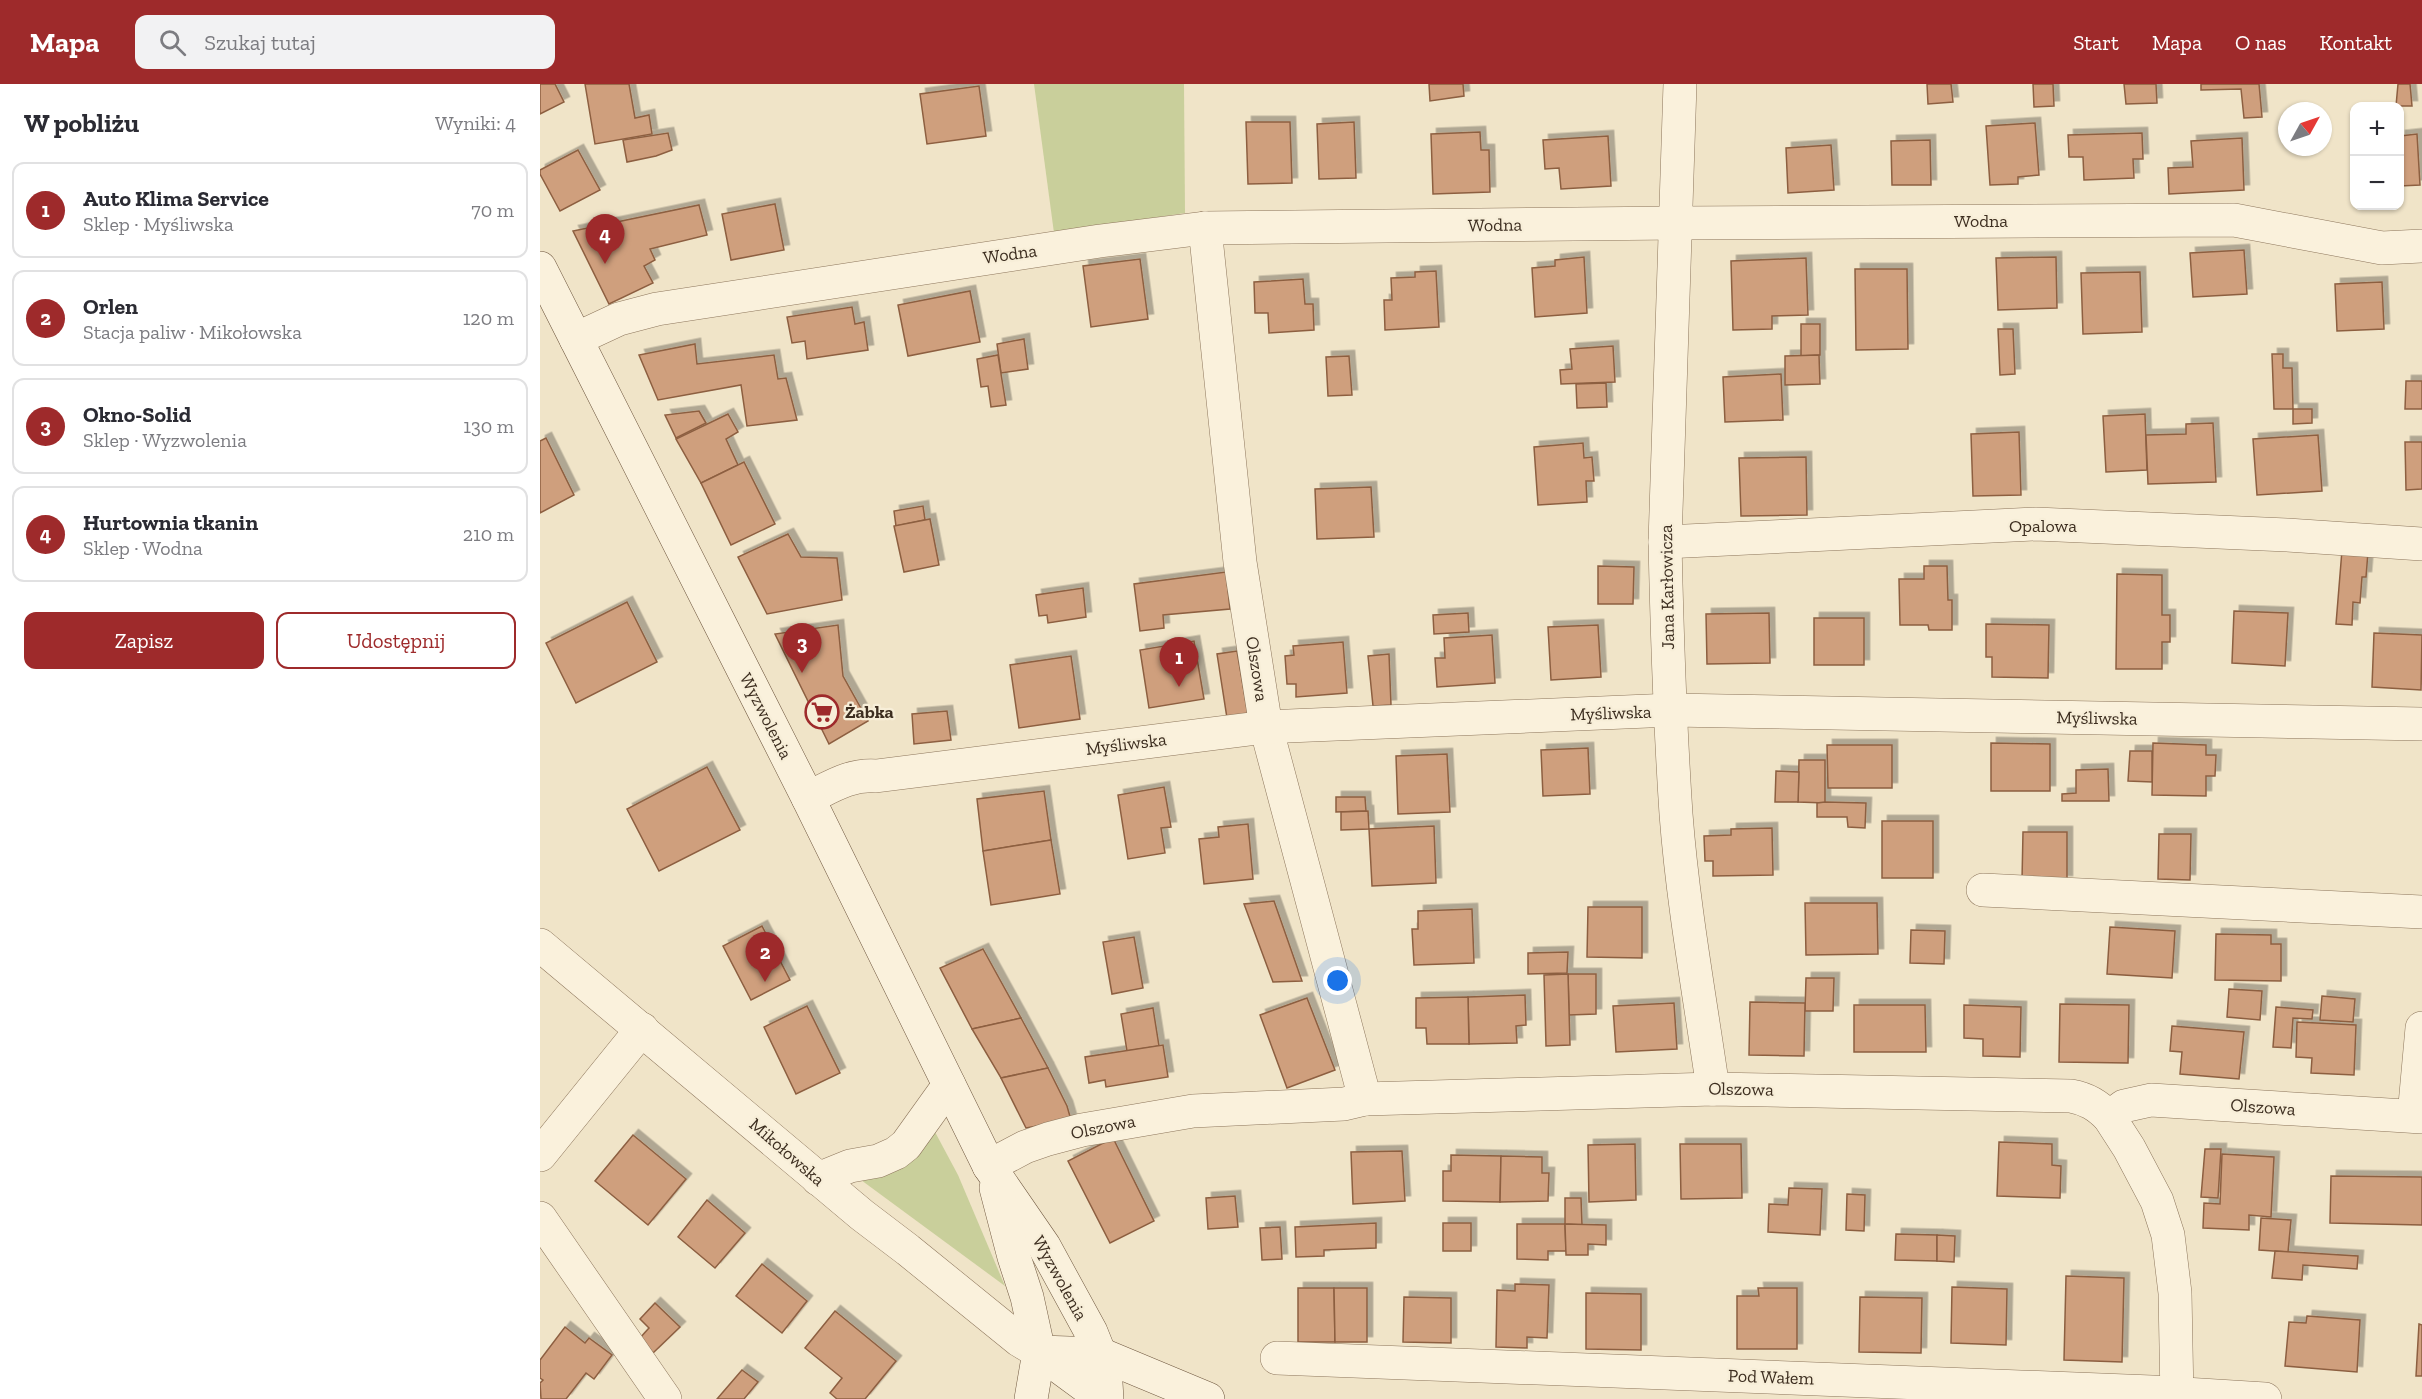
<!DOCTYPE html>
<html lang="pl">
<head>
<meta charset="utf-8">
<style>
  body { margin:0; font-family:"Zilla Slab",serif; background:#f2f2f3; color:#2b2b33 }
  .controls { position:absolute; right:18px; top:18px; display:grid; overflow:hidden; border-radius:12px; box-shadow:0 2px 4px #0004 }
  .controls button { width:54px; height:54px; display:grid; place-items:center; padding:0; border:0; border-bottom:2px solid #e1e1e2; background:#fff; color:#2b2b33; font:30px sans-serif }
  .compass { position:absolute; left:1738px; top:18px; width:54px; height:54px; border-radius:50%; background:#fff; box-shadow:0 2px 4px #0004; rotate:50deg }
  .you { position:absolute; left:798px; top:897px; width:21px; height:21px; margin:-15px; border:4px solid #fff; border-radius:50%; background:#1a73e8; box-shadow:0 0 0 9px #1a73e833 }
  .badge { display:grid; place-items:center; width:39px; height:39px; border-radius:50%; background:#9e2a2b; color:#fff; font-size:20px; font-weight:700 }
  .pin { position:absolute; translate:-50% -50px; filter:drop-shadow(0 2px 3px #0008) }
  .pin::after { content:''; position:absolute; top:32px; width:21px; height:18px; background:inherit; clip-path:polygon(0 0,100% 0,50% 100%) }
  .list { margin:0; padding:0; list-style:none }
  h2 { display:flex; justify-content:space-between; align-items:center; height:78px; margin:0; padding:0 24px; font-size:26px }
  h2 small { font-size:20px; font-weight:400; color:#7c7c81 }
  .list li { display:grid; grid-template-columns:39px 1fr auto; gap:18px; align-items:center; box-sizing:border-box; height:96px; margin:0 12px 12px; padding:0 12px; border:2px solid #e1e1e2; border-radius:12px }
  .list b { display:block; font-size:22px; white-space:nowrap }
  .list p { margin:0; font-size:20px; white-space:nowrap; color:#7c7c81 }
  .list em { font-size:20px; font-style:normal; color:#7c7c81 }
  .actions { display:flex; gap:12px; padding:18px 24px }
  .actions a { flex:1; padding:14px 0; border:2px solid #9e2a2b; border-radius:12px; text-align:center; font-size:21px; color:#9e2a2b }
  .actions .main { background:#9e2a2b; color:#fff }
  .icon { flex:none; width:33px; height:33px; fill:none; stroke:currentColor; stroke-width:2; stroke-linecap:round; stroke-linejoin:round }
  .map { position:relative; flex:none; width:1882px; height:1315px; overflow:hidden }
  header { display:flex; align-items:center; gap:36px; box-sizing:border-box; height:84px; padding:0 30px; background:#9e2a2b; color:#fff }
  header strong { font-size:28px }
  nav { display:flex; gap:33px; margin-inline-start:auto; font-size:21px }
  .search { width:420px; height:54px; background:#f2f2f3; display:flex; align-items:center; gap:15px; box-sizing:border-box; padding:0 21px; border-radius:12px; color:#7c7c81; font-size:22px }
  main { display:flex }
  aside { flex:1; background:#fff }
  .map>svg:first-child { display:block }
  .green { fill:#c9cf9b }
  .building { fill:#cf9f7d; stroke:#8d5f41; stroke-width:1.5; filter:url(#shadow) }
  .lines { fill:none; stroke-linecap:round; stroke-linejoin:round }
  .minor-casing { stroke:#8d765c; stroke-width:34 }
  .secondary-casing { stroke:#6f573f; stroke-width:34 }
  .minor { stroke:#faf1dc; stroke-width:33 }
  .secondary { stroke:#faf1dc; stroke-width:33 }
  .labels { text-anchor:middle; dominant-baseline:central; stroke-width:4.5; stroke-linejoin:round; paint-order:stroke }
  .street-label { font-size:18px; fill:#3d2e20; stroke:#f7eed8 }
  .poi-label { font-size:18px; font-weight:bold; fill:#3d2e20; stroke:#f7eed8; text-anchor:start }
</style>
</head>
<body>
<header>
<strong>Mapa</strong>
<div class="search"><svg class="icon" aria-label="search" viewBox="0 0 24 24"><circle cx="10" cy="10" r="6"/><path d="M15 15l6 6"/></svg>Szukaj tutaj</div>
<nav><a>Start</a><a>Mapa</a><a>O nas</a><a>Kontakt</a></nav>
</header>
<main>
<aside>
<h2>W pobliżu<small>Wyniki: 4</small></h2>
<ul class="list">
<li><span class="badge">1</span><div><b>Auto Klima Service</b><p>Sklep · Myśliwska</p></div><em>70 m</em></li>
<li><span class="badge">2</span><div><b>Orlen</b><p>Stacja paliw · Mikołowska</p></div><em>120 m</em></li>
<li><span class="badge">3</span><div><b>Okno-Solid</b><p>Sklep · Wyzwolenia</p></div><em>130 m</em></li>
<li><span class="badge">4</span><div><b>Hurtownia tkanin</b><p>Sklep · Wodna</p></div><em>210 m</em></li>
</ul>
<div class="actions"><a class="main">Zapisz</a><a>Udostępnij</a></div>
</aside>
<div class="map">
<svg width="1882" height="1315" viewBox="0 0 1882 1315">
  <defs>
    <filter id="shadow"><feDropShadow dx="5.5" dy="-5.5" stdDeviation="0" flood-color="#0004"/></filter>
  </defs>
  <rect width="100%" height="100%" fill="#f0e4c8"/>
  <g class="green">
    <polygon points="494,0 644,0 645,129 514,149"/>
    <polygon points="395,1048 418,1091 465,1202 321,1096"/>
  </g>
  <g class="building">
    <polygon points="0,0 15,0 24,18 0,30"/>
    <polygon points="45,0 89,0 95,34 109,31 112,50 55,60"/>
    <polygon points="889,0 923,0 924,12 890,17"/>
    <polygon points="1387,0 1411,0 1413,18 1388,20"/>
    <polygon points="1493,0 1513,0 1514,22 1494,23"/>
    <polygon points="1584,0 1616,0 1617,19 1586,20"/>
    <polygon points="1661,0 1719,0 1722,33 1704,34 1701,5 1661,6"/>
    <polygon points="1858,0 1870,0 1872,22 1856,22"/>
    <polygon points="439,2 446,52 387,60 380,10"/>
    <polygon points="706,38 750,38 752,99 708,100"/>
    <polygon points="814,38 816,94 779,95 777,40"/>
    <polygon points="1495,39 1499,91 1478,93 1478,100 1450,101 1446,42"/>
    <polygon points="940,48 941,66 949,66 950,108 893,110 891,50"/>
    <polygon points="128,49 132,66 116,72 87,78 83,56"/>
    <polygon points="1602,49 1603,75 1593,75 1594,94 1544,96 1543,73 1529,73 1528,51"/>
    <polygon points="1877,50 1880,101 1860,102 1860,52"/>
    <polygon points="1068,52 1071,102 1021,105 1019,84 1005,85 1003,56"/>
    <polygon points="1702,54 1704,106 1629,110 1628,84 1653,83 1651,57"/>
    <polygon points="1390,56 1391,101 1352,101 1351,57"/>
    <polygon points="1291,61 1294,106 1248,109 1246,64"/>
    <polygon points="38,66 60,106 20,127 0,90 0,86"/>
    <polygon points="235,120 244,166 191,176 182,130"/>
    <polygon points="159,121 167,151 110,165 115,176 104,182 113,199 69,220 33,147"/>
    <polygon points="1704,166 1707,210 1653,213 1650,169"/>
    <polygon points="1044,173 1047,229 995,233 992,184 1015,182 1015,176"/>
    <polygon points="1516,173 1517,224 1458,226 1456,174"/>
    <polygon points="1266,174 1268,231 1232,232 1232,245 1193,246 1191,177"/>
    <polygon points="600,175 608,235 551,243 543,182"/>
    <polygon points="1315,185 1367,185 1368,265 1316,266"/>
    <polygon points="896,187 899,243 845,246 844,216 852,216 851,194 875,193 875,188"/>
    <polygon points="1600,188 1602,248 1543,250 1541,189"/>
    <polygon points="763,195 765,220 773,220 774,246 729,249 728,229 715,229 714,198"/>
    <polygon points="1842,198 1844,245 1797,247 1795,200"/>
    <polygon points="430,207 440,258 368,272 358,221"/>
    <polygon points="312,223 315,240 324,238 328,266 267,275 265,257 252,259 247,233"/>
    <polygon points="1261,240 1280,240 1280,271 1261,272"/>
    <polygon points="1458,245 1473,245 1475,290 1460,291"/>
    <polygon points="484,255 488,285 461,289 457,260"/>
    <polygon points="155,260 157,280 234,271 238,295 246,294 257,336 207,342 201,301 118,316 99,271"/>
    <polygon points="1073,262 1075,298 1021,300 1020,286 1032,285 1030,265"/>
    <polygon points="1732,270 1743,270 1743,284 1752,284 1753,325 1734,325"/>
    <polygon points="458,271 466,321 451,323 448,302 441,303 437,275"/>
    <polygon points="1279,271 1280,300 1245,301 1245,272"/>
    <polygon points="809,272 812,311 788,312 786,273"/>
    <polygon points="1241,290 1243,336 1185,338 1183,293"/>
    <polygon points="1866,297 1882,297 1882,325 1865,325"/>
    <polygon points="1066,299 1067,323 1037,324 1036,300"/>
    <polygon points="1753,325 1772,325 1772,339 1753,340"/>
    <polygon points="159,327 166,339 136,354 125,331"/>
    <polygon points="188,330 198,348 186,355 198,381 161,399 136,355"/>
    <polygon points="1605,330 1607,386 1566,388 1563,332"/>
    <polygon points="1673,339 1676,398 1608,400 1606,351 1646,350 1646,340"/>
    <polygon points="1479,348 1481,411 1433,412 1431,350"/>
    <polygon points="1778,351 1782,407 1717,411 1713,355"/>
    <polygon points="6,354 34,411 0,429 0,357"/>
    <polygon points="1865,358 1882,358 1882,405 1866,406"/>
    <polygon points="1043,359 1044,374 1052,373 1054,397 1046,397 1047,418 998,421 994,363"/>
    <polygon points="1266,373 1267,431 1201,432 1199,374"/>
    <polygon points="204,378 235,440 191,461 161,399"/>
    <polygon points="831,403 834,453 777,455 775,405"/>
    <polygon points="383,422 385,436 356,442 354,427"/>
    <polygon points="390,435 399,481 364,488 354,442"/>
    <polygon points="248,450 261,473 297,474 302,516 227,530 198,473"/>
    <polygon points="1802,466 1828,468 1826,493 1822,493 1820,519 1813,518 1812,541 1796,540"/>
    <polygon points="1058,482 1094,483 1093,520 1058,520"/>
    <polygon points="1384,482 1407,482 1408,516 1412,516 1412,546 1389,546 1388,541 1360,541 1359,495 1384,495"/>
    <polygon points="686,488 690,525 623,531 624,544 600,547 594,500"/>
    <polygon points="1577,490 1622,491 1622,531 1630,531 1630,558 1622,558 1622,585 1576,585"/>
    <polygon points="543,504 546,533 508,539 507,531 499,532 496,511"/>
    <polygon points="87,518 117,578 36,619 6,559"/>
    <polygon points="1694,527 1748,529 1745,582 1692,579"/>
    <polygon points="928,529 929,548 894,550 893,531"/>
    <polygon points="1229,529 1230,579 1167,580 1166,530"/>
    <rect x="1274" y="534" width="50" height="47"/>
    <polygon points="1446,540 1509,541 1508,594 1452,593 1452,573 1446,573"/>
    <polygon points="298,541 303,592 328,637 289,660 235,550"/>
    <polygon points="1058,541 1061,593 1011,596 1008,543"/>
    <polygon points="1834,549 1882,551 1881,606 1832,603"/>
    <polygon points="952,551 955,599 897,603 895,574 905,574 904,554"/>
    <polygon points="654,557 664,615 609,624 600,566"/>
    <polygon points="803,558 807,609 756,613 756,600 747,600 745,572 754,571 753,562"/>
    <polygon points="697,567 708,630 687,634 677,570"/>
    <polygon points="849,570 851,621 833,622 828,572"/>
    <polygon points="531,572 540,635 479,644 470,581"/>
    <polygon points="407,627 411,656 374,660 372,630"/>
    <polygon points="1451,659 1510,660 1510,707 1451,707"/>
    <polygon points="1613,659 1666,661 1666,671 1676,671 1675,692 1666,692 1666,712 1612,711"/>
    <polygon points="1287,661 1352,661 1352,704 1288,704"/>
    <polygon points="1048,664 1050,710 1003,712 1001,666"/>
    <polygon points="1590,667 1612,667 1612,698 1588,697"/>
    <polygon points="907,670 910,728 858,730 856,672"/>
    <polygon points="1259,676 1285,676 1285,719 1258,718"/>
    <polygon points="167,683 200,746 119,787 87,725"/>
    <polygon points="1568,685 1569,717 1522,717 1522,710 1536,709 1536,686"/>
    <polygon points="1236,687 1259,688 1258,718 1235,718"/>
    <polygon points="624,703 631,743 621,744 625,769 588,775 578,711"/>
    <polygon points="504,707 511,756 443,767 437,715"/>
    <polygon points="796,713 825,713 826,727 796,728"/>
    <polygon points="1285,718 1326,719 1325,744 1308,743 1307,733 1277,733 1277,719"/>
    <polygon points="828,727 829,745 801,746 801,728"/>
    <rect x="1342" y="737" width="51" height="57"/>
    <polygon points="708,740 713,795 664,800 659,755 679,753 678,743"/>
    <polygon points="894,742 896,799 832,802 829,745"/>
    <polygon points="1232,744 1233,791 1173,792 1173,777 1165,777 1164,752 1191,751 1191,745"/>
    <polygon points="1483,748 1527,748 1527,797 1482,796"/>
    <polygon points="1619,750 1651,750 1650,796 1618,795"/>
    <polygon points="511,756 520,810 451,821 443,767"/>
    <polygon points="734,817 762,897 733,898 704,820"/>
    <polygon points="1265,819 1337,819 1338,870 1266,871"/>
    <polygon points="1048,823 1102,823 1102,874 1047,873"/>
    <polygon points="932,825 934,879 874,881 872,845 878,845 878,827"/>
    <polygon points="222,842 250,896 211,916 183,862"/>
    <polygon points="1570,843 1635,847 1632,894 1567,890"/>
    <polygon points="1371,846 1405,847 1404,880 1370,879"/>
    <polygon points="1676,850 1731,851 1731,860 1741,860 1741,897 1675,896"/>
    <polygon points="594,853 603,904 572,910 563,858"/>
    <polygon points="443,865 481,934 432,945 400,884"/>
    <polygon points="1028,868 1027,889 988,890 988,869"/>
    <polygon points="1028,890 1056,890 1056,930 1029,931"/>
    <polygon points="1028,890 1030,961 1006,962 1004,891"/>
    <polygon points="1266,894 1294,894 1293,927 1265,927"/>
    <polygon points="1689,905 1722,907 1720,936 1687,933"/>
    <polygon points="985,911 986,941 976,942 977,959 929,960 928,913"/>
    <polygon points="1782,912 1815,915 1813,938 1780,936"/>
    <polygon points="928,913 929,960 887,960 886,944 876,944 876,914"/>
    <polygon points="767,914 795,986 747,1004 720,931"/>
    <polygon points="1210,918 1265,919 1264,972 1209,971"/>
    <polygon points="1134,919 1137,965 1076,968 1073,922"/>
    <polygon points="1520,920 1589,921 1588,979 1519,978"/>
    <polygon points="1314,921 1385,921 1386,968 1314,968"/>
    <polygon points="1424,921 1481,923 1480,973 1443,972 1443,955 1424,954"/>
    <polygon points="267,922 300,989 256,1010 224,943"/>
    <polygon points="1736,923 1773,926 1772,935 1753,934 1751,964 1733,963"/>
    <polygon points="613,924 619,962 587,967 581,930"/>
    <polygon points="481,934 508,984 461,994 432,945"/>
    <polygon points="1757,938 1816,941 1814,991 1771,989 1772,974 1756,973"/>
    <polygon points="1632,942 1704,948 1699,995 1640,990 1642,968 1630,967"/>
    <polygon points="623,961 628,993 566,1003 565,996 549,999 545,973"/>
    <polygon points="508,984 527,1022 531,1036 486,1044 461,994"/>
    <polygon points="93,1051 146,1095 108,1141 55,1097"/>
    <polygon points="573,1054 614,1137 570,1159 528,1077"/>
    <polygon points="1459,1058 1512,1060 1512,1081 1521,1082 1520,1114 1457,1112"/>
    <polygon points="1095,1060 1096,1116 1049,1118 1048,1061"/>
    <polygon points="1140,1060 1201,1060 1202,1114 1141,1115"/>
    <polygon points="1665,1065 1681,1065 1678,1114 1661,1113"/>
    <polygon points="862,1067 865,1117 813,1120 811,1068"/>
    <polygon points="1682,1070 1734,1073 1731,1133 1709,1131 1709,1146 1663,1144 1664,1119 1680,1120"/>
    <polygon points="911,1071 961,1072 960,1118 903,1117 903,1087 911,1087"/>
    <polygon points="961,1072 1002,1073 1002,1089 1009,1089 1008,1117 960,1118"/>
    <polygon points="1791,1092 1882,1093 1882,1141 1790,1139"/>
    <polygon points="1249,1104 1282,1105 1280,1151 1228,1148 1229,1120 1248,1121"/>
    <polygon points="1307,1110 1325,1111 1324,1147 1306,1146"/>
    <polygon points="695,1112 698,1143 668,1145 666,1114"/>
    <polygon points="1025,1114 1041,1114 1042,1141 1025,1140"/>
    <polygon points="167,1116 205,1149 175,1184 138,1153"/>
    <polygon points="1721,1134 1751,1136 1748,1168 1719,1166"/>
    <polygon points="836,1139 836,1164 784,1166 784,1172 756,1173 755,1143"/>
    <rect x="903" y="1139" width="28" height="28"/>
    <polygon points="977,1140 1025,1140 1026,1167 1008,1167 1008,1176 977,1175"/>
    <polygon points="1025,1140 1066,1141 1066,1161 1048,1160 1048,1171 1026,1171"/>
    <polygon points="740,1143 742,1175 722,1176 720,1144"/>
    <polygon points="1356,1150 1397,1151 1397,1177 1355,1176"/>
    <polygon points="1397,1151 1415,1152 1414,1178 1397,1177"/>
    <polygon points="1735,1167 1818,1172 1817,1185 1763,1181 1762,1196 1732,1194"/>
    <polygon points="222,1180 267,1217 242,1249 196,1212"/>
    <polygon points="1526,1192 1584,1194 1582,1278 1524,1276"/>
    <polygon points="975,1200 1009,1201 1007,1254 987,1253 987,1264 956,1263 957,1206 975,1207"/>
    <polygon points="1412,1203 1467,1205 1466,1261 1411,1259"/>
    <polygon points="758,1204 794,1204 795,1258 758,1258"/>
    <polygon points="794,1204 827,1204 827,1258 795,1258"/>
    <polygon points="1218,1204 1257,1204 1257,1265 1197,1265 1197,1212 1219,1212"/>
    <polygon points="1046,1209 1101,1210 1101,1266 1046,1265"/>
    <polygon points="864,1213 911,1214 911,1259 863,1258"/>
    <polygon points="1320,1213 1382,1214 1381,1269 1319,1268"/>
    <polygon points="115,1219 140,1243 113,1269 99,1255 109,1244 100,1235"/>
    <polygon points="295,1227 356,1277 325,1315 297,1315 290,1309 302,1294 265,1264"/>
    <polygon points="1767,1232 1820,1236 1817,1288 1745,1282 1749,1238 1766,1239"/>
    <polygon points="1879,1240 1882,1241 1882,1292 1876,1292"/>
    <polygon points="25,1243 45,1259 49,1254 72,1271 54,1295 46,1289 26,1315 1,1315 0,1299 3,1296 0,1294 0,1276"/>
    <polygon points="202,1286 218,1298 204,1315 177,1315"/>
  </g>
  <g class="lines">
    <g class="minor-casing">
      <g id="minor">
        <path d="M1140,0L1125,458C1127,549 1130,640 1136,730C1143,822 1160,914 1173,1005"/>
        <polyline points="665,144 700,478 726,643 825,1015"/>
        <polyline points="36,255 79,235 117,225 560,157 665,144 1137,139 1694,136 1842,164 1882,162"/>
        <polyline points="1125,458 1496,440 1747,451 1882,460"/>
        <path d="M268,714C291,703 310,690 336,692L726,643L1132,626L1882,640"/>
        <polyline points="1443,806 1882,828"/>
        <polyline points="0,861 322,1131 368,1166 479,1256 499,1268"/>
        <polyline points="1874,1032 1882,944"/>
        <polyline points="1569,1033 1589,1064 1617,1117 1628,1151 1635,1209 1637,1315"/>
        <polyline points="0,1071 102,945"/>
        <path d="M449,1082L485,1063L508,1055L542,1046L653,1027L804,1020L825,1015L1173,1005L1531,1012C1547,1015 1557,1021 1569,1033L1584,1022L1611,1016L1882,1033"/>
        <polyline points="278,1095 310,1082 338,1077 356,1069 366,1061 409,1001"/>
        <polyline points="0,1134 125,1315"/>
        <polyline points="737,1274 1612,1308 1725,1315"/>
      </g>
    </g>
    <g class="secondary-casing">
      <g id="secondary">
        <polyline points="0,184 268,714 449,1082 504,1162 551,1248 565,1283 567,1315"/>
        <polyline points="456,1104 474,1173 487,1213 499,1268 491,1315"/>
        <polyline points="499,1268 560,1270 668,1315"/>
        <polyline points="499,1268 563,1315"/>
      </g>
    </g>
    <use href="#minor" class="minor"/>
    <use href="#secondary" class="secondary"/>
  </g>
  <defs>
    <g id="supermarket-ring" transform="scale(1.725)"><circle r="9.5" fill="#f7eed8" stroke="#9e2a2b" stroke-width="1.5"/><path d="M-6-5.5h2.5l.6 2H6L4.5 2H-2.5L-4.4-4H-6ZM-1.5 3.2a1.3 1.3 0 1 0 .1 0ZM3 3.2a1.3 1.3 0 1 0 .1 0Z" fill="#9e2a2b"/></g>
  </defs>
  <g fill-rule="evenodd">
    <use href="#supermarket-ring" x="282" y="628"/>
  </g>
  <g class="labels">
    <g class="street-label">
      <text x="1441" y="137">Wodna</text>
      <text transform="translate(955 141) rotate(-1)">Wodna</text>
      <text transform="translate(470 170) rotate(-8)">Wodna</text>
      <text x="1503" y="442">Opalowa</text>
      <text transform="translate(1127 503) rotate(-91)">Jana Karłowicza</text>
      <text transform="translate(717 585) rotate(81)">Olszowa</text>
      <text transform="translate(1071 629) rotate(-2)">Myśliwska</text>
      <text transform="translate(226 632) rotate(63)">Wyzwolenia</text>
      <text transform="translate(1557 634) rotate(1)">Myśliwska</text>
      <text transform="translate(586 660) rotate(-7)">Myśliwska</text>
      <text transform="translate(1201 1005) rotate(1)">Olszowa</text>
      <text transform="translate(1723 1023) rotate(4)">Olszowa</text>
      <text transform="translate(563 1043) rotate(-11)">Olszowa</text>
      <text transform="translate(247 1068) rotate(41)">Mikołowska</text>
      <text transform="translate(520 1194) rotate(61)">Wyzwolenia</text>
      <text transform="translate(1231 1293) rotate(2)">Pod Wałem</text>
    </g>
    <g class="poi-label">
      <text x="305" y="628">Żabka</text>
    </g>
  </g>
</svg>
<div class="controls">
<button>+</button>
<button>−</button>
</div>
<svg class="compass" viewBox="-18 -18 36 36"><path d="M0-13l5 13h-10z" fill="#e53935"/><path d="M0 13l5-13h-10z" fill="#7c7c81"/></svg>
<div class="you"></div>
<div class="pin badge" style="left:639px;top:603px">1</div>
<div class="pin badge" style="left:225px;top:898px">2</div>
<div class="pin badge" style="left:262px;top:589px">3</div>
<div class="pin badge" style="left:65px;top:180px">4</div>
</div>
</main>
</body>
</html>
